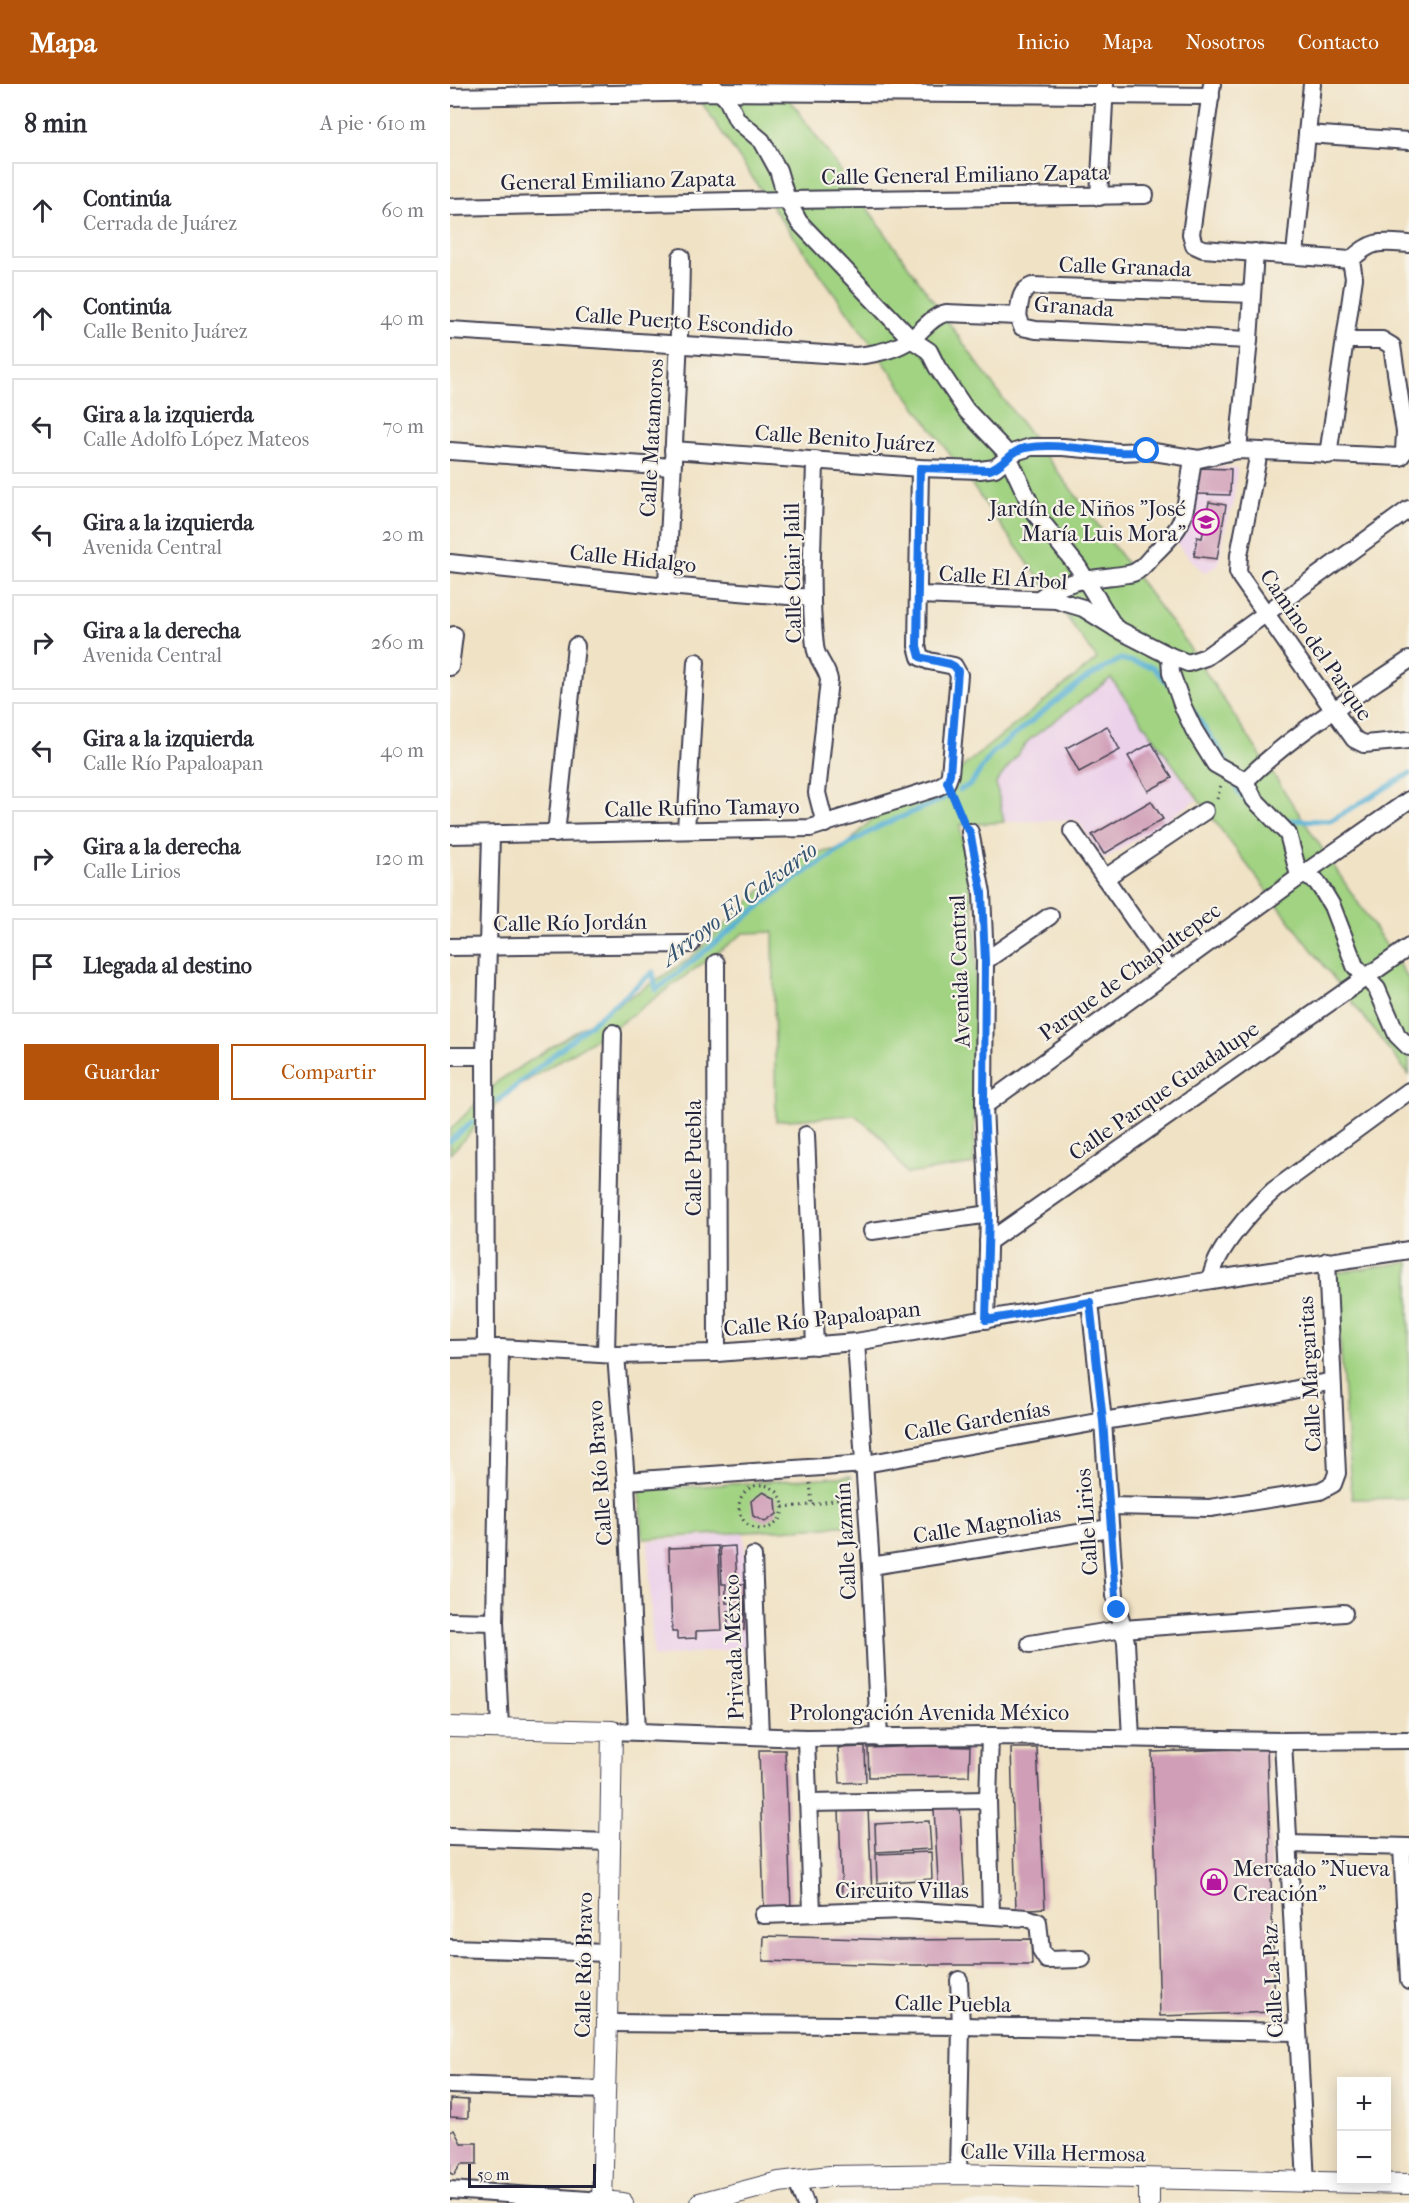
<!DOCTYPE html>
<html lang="es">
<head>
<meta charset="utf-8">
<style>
  body { margin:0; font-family:"IM FELL French Canon",serif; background:#f2f2f3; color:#2b2b33 }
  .controls { position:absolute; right:18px; bottom:18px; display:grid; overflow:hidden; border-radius:0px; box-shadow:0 3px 15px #0003 }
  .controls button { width:54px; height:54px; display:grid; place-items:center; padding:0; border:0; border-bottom:2px solid #e1e1e2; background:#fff; color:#2b2b33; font:30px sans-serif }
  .scale { position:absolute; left:18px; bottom:15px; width:128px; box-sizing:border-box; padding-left:6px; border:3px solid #22223b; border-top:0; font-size:16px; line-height:21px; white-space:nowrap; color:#22223b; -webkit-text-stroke:4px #f7f3e8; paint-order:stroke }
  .stop { position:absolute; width:18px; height:18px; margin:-14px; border:4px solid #1a73e8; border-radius:50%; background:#fff }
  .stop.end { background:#1a73e8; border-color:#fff; box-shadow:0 2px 6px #0008 }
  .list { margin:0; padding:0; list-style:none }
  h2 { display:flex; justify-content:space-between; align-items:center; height:78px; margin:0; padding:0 24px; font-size:26px }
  h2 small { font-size:20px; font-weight:400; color:#7c7c81 }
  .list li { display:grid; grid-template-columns:39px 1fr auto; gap:18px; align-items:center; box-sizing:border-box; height:96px; margin:0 12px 12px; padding:0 12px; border:2px solid #e1e1e2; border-radius:0px }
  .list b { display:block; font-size:22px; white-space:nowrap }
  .list p { margin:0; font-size:20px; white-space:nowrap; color:#7c7c81 }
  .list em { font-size:20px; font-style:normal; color:#7c7c81 }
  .actions { display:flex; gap:12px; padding:18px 24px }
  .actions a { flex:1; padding:14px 0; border:2px solid #b45309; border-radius:0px; text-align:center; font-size:21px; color:#b45309 }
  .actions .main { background:#b45309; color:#fff }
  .icon { flex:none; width:33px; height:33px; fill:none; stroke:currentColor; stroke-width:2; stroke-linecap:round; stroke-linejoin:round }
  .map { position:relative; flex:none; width:959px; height:2119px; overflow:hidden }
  header { display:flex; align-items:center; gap:36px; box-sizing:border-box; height:84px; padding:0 30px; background:#b45309; color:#fff }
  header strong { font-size:28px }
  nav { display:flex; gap:33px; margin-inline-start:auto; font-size:21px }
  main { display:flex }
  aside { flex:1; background:#fff }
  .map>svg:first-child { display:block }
  .built { fill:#ecd1ea }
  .green { fill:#a1d382; stroke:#627a5e; stroke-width:1.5 }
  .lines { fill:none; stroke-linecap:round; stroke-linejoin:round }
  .stream { stroke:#57b1d5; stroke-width:5 }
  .building { fill:#d09eb7 }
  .minor-casing { stroke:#413f50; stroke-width:20 }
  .tertiary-casing { stroke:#413f50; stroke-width:22 }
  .path { stroke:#413f50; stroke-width:3; stroke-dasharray:1.5 4.5; stroke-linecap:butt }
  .minor { stroke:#fff; stroke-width:16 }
  .tertiary { stroke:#fff; stroke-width:20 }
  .route { stroke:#1a73e8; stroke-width:8 }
  .labels { text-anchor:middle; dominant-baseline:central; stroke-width:4.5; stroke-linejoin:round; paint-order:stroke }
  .street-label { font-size:22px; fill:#22223b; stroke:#f7f3e8 }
  .poi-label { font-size:22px; fill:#22223b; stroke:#f7f3e8; text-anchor:end }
  .water-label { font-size:24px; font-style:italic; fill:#355471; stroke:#f7f3e8 }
</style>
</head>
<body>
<header>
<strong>Mapa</strong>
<nav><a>Inicio</a><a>Mapa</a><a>Nosotros</a><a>Contacto</a></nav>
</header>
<main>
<aside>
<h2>8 min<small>A pie · 610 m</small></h2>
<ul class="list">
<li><svg class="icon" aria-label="ahead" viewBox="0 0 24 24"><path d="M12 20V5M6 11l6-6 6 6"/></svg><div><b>Continúa</b><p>Cerrada de Juárez</p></div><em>60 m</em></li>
<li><svg class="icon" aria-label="ahead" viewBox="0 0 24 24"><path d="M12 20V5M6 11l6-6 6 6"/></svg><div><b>Continúa</b><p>Calle Benito Juárez</p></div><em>40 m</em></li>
<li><svg class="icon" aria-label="left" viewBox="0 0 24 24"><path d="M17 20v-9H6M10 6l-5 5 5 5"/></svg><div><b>Gira a la izquierda</b><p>Calle Adolfo López Mateos</p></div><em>70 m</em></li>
<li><svg class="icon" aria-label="left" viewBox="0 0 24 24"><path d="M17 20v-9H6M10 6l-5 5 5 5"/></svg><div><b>Gira a la izquierda</b><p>Avenida Central</p></div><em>20 m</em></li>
<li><svg class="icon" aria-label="right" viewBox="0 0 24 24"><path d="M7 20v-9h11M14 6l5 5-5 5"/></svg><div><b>Gira a la derecha</b><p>Avenida Central</p></div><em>260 m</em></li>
<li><svg class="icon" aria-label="left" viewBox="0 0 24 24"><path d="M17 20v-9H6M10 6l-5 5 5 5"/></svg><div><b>Gira a la izquierda</b><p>Calle Río Papaloapan</p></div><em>40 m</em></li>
<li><svg class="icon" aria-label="right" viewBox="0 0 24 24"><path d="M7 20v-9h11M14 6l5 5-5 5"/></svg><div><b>Gira a la derecha</b><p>Calle Lirios</p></div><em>120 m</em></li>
<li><svg class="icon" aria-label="arrive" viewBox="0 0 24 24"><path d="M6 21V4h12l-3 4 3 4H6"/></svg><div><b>Llegada al destino</b></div></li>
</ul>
<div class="actions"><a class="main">Guardar</a><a>Compartir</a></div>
</aside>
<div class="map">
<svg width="959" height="2119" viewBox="0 0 959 2119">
  <rect width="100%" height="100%" fill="#f7f3e8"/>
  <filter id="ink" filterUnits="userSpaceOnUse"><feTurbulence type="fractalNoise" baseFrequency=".0167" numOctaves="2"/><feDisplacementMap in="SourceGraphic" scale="12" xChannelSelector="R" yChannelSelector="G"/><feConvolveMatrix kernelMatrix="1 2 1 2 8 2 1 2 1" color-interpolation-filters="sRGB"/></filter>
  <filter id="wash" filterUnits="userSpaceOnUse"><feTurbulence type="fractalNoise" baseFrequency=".008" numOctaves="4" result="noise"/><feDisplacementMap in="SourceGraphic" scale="24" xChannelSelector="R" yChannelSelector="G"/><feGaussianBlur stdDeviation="1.35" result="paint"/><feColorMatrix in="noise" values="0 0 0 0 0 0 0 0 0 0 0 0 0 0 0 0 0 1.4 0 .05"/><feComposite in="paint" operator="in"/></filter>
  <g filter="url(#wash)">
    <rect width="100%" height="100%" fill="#f0e2c5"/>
    <g class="built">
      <polygon points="746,381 787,384 783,422 778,432 768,481 754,489 724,457"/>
      <polygon points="661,594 747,716 654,776 628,736 554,738 545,700 578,657"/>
      <polygon points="294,1449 297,1564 203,1573 198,1457"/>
    </g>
    <g class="green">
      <path d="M239,0H329L548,308L735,557L959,896V991C857,861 756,729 661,594L578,657L546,699L554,738L510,741L526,848L524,1080L457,1090L431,1053L405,1031L326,1037L323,848L294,849L171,939L57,1009L0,1070V1046L48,997L238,876L346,773L394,764L427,730L487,709L516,680L647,575L328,131Z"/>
      <polygon points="959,1178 959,1414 902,1415 885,1189"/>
      <polygon points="401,1392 404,1441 193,1455 190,1406"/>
    </g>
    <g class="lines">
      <g class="stream">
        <polyline points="743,627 773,671 778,683"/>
        <polyline points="784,697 789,709 800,721"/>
        <polyline points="510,706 521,700 542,669 633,596 671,575 703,583 719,600"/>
        <polyline points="830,736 880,737 959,690"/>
        <path d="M48,1017L203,888L206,906C263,863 315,813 376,775C395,763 415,749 435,740C455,731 475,724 494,714"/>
        <polyline points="0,1057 22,1038"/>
      </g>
    </g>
    <g id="blocks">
      <g class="building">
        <polygon points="748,384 781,385 780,411 748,410"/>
        <polygon points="759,418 776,421 767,475 744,472 747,453 752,454"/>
        <polygon points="657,642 670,666 629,688 616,664"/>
        <polygon points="702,659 722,694 698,707 678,672"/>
        <polygon points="701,717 713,735 654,770 642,751"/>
        <polygon points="313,1408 326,1415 327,1430 315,1438 303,1432 301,1417"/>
        <polygon points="268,1462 272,1546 246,1547 246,1554 227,1555 227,1548 222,1548 219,1464"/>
        <polygon points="285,1462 287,1500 295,1500 294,1546 278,1546 278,1527 282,1527 283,1519 276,1519 276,1500 272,1500 270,1463"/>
        <polygon points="475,1662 520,1663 519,1692 419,1693 418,1664"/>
        <polygon points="415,1663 416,1698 390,1699 388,1664"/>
        <polygon points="561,1664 587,1664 595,1824 566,1826"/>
        <polygon points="817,1664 825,1928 710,1932 702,1668"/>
        <polygon points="309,1666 335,1666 341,1824 314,1826"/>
        <polygon points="510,1723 515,1811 489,1813 484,1725"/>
        <polygon points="418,1724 422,1810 392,1811 389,1725"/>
        <polygon points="479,1737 481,1765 426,1768 425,1740"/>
        <polygon points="481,1768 482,1795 427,1799 426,1770"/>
        <polygon points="314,1852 447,1856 581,1855 582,1881 447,1881 313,1877"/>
        <polygon points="0,2015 18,2016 18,2034 0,2033"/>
        <polygon points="4,2046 11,2059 27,2059 27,2080 11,2080 4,2091 0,2089 0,2048"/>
      </g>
    </g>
  </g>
  <g filter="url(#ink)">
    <use href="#blocks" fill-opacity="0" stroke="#413f50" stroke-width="1.5"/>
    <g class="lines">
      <g class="minor-casing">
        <g id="minor">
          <polyline points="261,0 277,15 287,36 312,57 328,86 337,116 349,138 461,255 479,267 487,283 516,326 556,368 584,428 628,483 665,544 720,572 721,589 733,623 744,646 765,680 795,697 804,715 838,750 848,788 866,797 873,807 882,822 905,882 927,905 947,951 959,963"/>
          <polyline points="762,0 741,150 744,161 753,165 901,176"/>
          <polyline points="0,13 270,8 761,12"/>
          <polyline points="857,50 959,57"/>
          <polyline points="649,113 655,0"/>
          <polyline points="0,123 337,116 695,111"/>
          <polyline points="845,170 862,0"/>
          <path d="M901,176C922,155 932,158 959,160"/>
          <path d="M568,232C570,220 569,207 582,202L802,210"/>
          <path d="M0,246L406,272C425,270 446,266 461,255C473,246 482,232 496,229L568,232L572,243L586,246L799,256"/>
          <polyline points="223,366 470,384 530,386 545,384 565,368 581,363 613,363 669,368 697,367 749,375 788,366 950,373 954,368 955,348 942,262 932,256 896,256"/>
          <polyline points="788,366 799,256 805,168"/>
          <polyline points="0,367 222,383"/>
          <polyline points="809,368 789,471 788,488 791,494 904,655 914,660 959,656"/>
          <polyline points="878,371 904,194 901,176"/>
          <path d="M365,376C364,437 358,501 365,562C366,575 377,583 379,596L367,709L375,740"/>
          <polyline points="0,479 217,502 362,514"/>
          <path d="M217,502C221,393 230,283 231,173"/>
          <polyline points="468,511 606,516 633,524 662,542"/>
          <path d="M589,515C615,494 647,495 678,490C689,489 696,479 703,471C712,462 722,453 728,443C737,430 740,392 743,375"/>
          <polyline points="720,572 738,579 756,573 959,425"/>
          <polyline points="0,583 4,551"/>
          <path d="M795,697C843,649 903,614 959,576"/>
          <polyline points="236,746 246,578"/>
          <polyline points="622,747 720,887"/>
          <polyline points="520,748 532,809 535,877 534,1022 539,1130 536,1236"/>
          <polyline points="106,750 126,562"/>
          <polyline points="0,751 360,744 486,704 497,698 500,690 509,591 504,582 479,577 470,573 467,562 470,384"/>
          <polyline points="655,794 755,727"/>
          <polyline points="0,863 241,860"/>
          <polyline points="535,877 600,832"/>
          <polyline points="266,879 267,1269"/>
          <polyline points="0,972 35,972"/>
          <polyline points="534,1022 852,791 959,716"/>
          <polyline points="356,1051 365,1262"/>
          <polyline points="422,1147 539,1130"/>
          <polyline points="538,1158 959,863"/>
          <path d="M761,1196C763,1168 803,1125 824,1106L959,1007"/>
          <polyline points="640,1218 653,1337 665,1512 676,1558 681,1654"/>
          <polyline points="406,1258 421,1482 429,1654"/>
          <polyline points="36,1264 35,972 41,751"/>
          <polyline points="50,1264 45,1538 50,1644"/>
          <polyline points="0,1265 50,1264 166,1271 267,1269 406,1258 761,1196 959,1166"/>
          <polyline points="156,1270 163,949"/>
          <polyline points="166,1271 176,1397 187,1647"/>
          <polyline points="176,1397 415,1380 653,1337 825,1310 882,1297"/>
          <polyline points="659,1422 760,1424 870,1407 883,1400 887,1389 877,1177"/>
          <polyline points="303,1472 310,1652"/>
          <polyline points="421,1482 660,1444"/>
          <polyline points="0,1537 45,1538"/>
          <polyline points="580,1560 673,1545 894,1529"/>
          <polyline points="162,1647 356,1654 540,1652 833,1657 959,1656"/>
          <polyline points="540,1652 538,1716 541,1830"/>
          <polyline points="356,1654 362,1829"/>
          <polyline points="833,1657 856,2099"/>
          <polyline points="358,1719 538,1716"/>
          <polyline points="0,1753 160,1758"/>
          <polyline points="838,1760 959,1763"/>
          <polyline points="952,1763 959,1897"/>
          <polyline points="313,1831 454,1826 577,1834 588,1838 591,1867 597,1876 632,1875"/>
          <polyline points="0,1864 158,1869"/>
          <polyline points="157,1939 511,1942 848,1948"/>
          <polyline points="0,2001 156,2006"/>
          <polyline points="508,2090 511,1942 509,1896"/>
          <polyline points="346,2095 355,2119"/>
          <polyline points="0,2106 152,2117"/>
        </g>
      </g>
      <g class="tertiary-casing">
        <g id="tertiary">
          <polyline points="0,1643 162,1647 157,1939 152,2117 173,2119"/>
          <polyline points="699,2095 699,2119"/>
          <polyline points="250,2119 329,2098 380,2092 508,2090 959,2100"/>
        </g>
      </g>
      <g class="path">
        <polyline points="503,712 512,734"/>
        <polyline points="767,715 771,701"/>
        <polyline points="360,1399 362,1421"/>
        <circle cx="311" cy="1423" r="22"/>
        <polyline points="333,1423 362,1421 400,1412"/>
      </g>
      <use href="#minor" class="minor"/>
      <use href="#tertiary" class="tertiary"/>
    </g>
  </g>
  <g class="lines" filter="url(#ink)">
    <path class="route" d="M667,1526L653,1337L640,1218L536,1236L539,1130L534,1022L535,877L532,809L520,748L515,741L497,698L500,690L508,587L504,582L500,580L473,574L470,573L467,562L470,384L540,386C554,382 561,366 575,364C605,358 638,367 668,368C678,369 687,368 697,367"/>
  </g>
  <defs>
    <g id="school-ring" transform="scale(1.35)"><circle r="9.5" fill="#f7f3e8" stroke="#b5179e" stroke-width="1.5"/><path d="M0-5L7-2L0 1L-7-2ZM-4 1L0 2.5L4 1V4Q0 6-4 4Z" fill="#b5179e"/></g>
    <g id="shop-ring" transform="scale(1.35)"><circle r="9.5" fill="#f7f3e8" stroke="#b5179e" stroke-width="1.5"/><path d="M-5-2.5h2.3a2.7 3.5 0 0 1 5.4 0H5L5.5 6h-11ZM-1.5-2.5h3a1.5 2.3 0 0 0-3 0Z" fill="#b5179e"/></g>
  </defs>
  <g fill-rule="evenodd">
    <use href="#school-ring" x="756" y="438"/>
    <use href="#shop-ring" x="764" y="1798"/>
  </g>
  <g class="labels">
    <g class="street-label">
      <text transform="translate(515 91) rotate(-1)">Calle General Emiliano Zapata</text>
      <text transform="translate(168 97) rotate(-1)">General Emiliano Zapata</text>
      <text transform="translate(675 183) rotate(2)">Calle Granada</text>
      <text transform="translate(624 223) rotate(4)">Granada</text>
      <text transform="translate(234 238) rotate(4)">Calle Puerto Escondido</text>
      <text transform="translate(202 354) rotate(-87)">Calle Matamoros</text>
      <text transform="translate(395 355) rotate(4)">Calle Benito Juárez</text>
      <text transform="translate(183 475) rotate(6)">Calle Hidalgo</text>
      <text transform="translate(343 489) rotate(-91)">Calle Clair Jalil</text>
      <text transform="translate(553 494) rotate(4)">Calle El Árbol</text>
      <text transform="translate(866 561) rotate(55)">Camino del Parque</text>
      <text transform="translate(252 724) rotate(-1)">Calle Rufino Tamayo</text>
      <text transform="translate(120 839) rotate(-1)">Calle Río Jordán</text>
      <text transform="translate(510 887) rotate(-92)">Avenida Central</text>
      <text transform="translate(680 888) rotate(-36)">Parque de Chapultepec</text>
      <text transform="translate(714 1007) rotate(-35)">Calle Parque Guadalupe</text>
      <text transform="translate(244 1074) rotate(-90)">Calle Puebla</text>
      <text transform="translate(372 1235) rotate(-6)">Calle Río Papaloapan</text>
      <text transform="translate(860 1290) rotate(-93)">Calle Margaritas</text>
      <text transform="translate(527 1337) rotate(-10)">Calle Gardenías</text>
      <text transform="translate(150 1389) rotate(-94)">Calle Río Bravo</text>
      <text transform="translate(637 1438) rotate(-94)">Calle Lirios</text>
      <text transform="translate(537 1441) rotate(-9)">Calle Magnolias</text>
      <text transform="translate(396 1457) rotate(-93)">Calle Jazmín</text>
      <text transform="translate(284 1563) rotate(-92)">Privada México</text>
      <text x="479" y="1629">Prolongación Avenida México</text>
      <text x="452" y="1807">Circuito Villas</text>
      <text transform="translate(134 1881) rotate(-89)">Calle Río Bravo</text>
      <text transform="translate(823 1897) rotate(-93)">Calle La Paz</text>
      <text transform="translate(503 1920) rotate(1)">Calle Puebla</text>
      <text transform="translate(603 2069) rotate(1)">Calle Villa Hermosa</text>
    </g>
    <g class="poi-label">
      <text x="736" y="425">Jardín de Niños "José<tspan x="736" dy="25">María Luis Mora"</tspan></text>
      <text x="783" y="1785" text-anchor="start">Mercado "Nueva<tspan x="783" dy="25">Creación"</tspan></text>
    </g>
    <g class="water-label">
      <text transform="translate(289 819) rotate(-37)">Arroyo El Calvario</text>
    </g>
  </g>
</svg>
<div class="controls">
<button>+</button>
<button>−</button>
</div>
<div class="scale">50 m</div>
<div class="stop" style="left:697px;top:367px"></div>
<div class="stop end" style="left:667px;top:1526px"></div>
</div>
</main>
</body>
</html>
